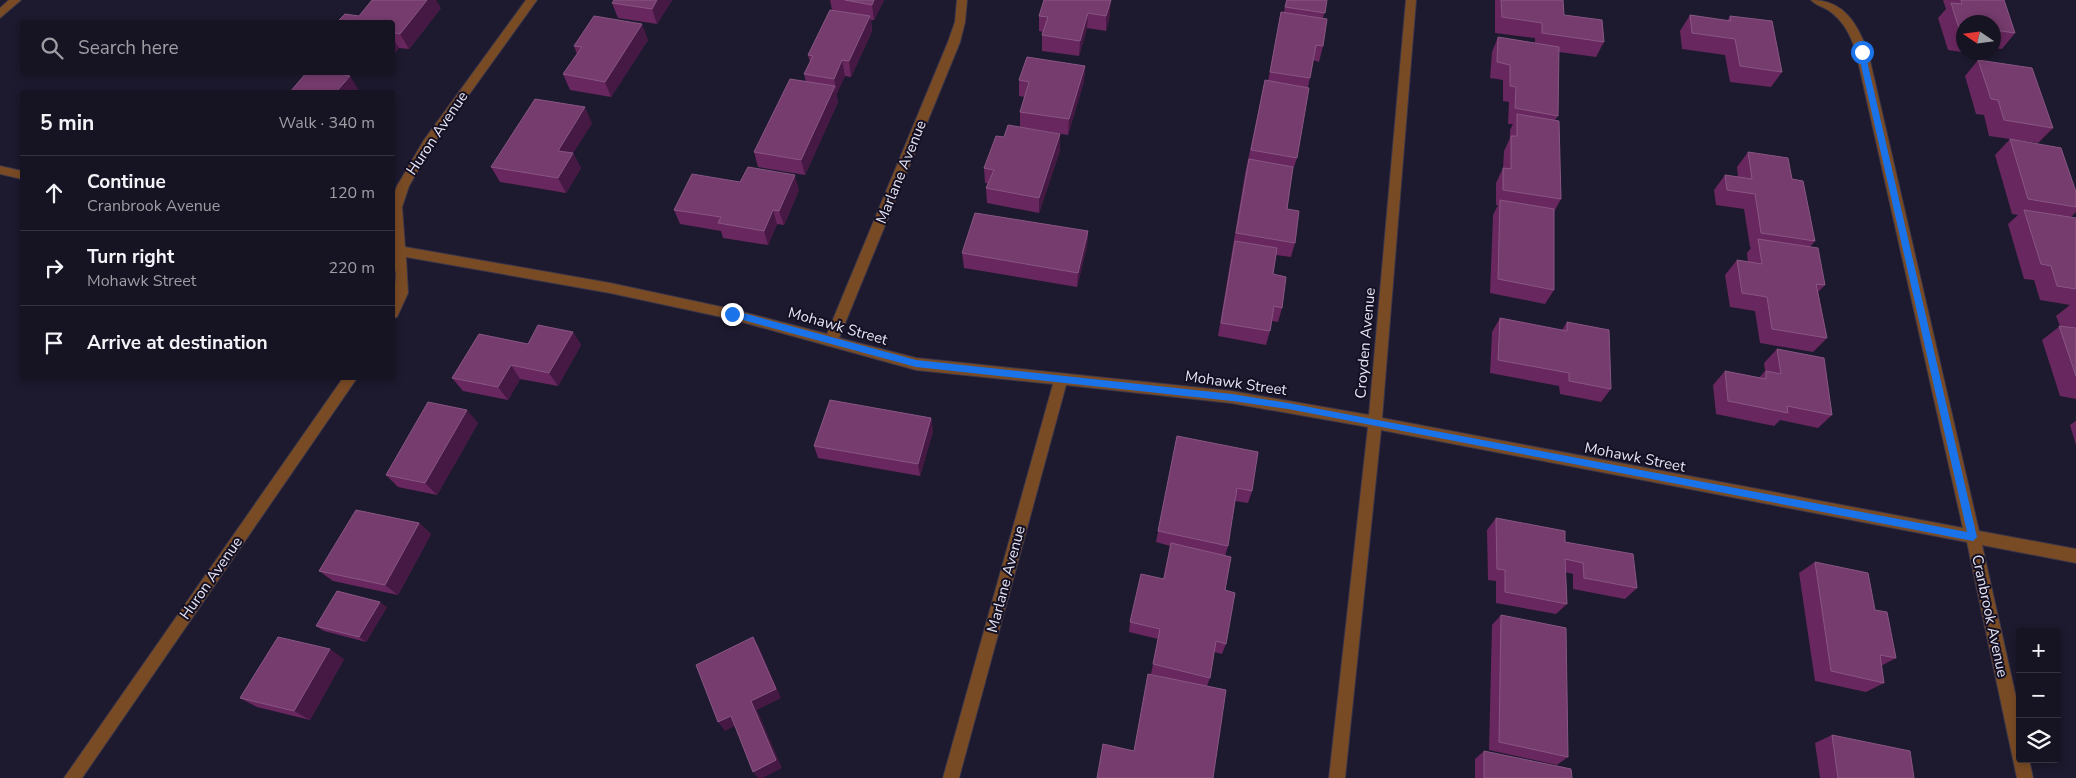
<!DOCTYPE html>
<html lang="en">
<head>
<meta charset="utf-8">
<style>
  body { margin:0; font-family:"Nunito Sans",sans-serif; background:#23202f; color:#f1f3f6 }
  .controls { position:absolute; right:15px; bottom:15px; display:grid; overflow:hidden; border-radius:5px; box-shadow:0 2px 8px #0003 }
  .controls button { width:45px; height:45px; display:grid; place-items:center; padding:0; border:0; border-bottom:1px solid #353240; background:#161322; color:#f1f3f6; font:25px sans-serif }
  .compass { position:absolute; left:1956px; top:15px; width:45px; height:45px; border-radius:50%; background:#161322; box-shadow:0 2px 8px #0003; rotate:283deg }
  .stop { position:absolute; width:15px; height:15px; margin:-11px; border:4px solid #1a73e8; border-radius:50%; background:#fff }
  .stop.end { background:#1a73e8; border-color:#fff; box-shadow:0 1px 5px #0008 }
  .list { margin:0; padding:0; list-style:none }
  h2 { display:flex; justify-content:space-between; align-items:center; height:65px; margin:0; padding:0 20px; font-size:21px }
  h2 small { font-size:16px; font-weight:400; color:#9e9ea5 }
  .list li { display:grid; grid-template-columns:32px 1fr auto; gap:15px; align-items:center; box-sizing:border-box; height:75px; padding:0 20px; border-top:1px solid #353240 }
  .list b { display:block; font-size:19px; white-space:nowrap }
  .list p { margin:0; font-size:16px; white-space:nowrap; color:#9e9ea5 }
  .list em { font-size:16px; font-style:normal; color:#9e9ea5 }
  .icon { flex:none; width:28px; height:28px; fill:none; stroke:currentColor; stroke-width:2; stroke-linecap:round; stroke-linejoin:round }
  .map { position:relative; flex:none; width:2076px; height:778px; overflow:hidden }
  .search { position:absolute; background:#161322; box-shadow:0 2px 8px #0003; left:20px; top:20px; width:375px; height:55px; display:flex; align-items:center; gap:12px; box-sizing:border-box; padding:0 18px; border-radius:5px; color:#9e9ea5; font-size:19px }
  .panel { position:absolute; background:#161322; box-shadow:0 2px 8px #0003; left:20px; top:90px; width:375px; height:290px; border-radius:5px }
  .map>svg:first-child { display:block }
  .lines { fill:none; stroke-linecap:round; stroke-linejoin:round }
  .minor-casing { stroke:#39354a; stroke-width:2 }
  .minor { fill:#794b25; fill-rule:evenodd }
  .wall { fill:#68275e }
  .shaded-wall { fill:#451944 }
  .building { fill:#763c6e; stroke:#885683 }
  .route { fill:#1a73e8 }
  .labels { text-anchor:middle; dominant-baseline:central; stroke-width:4; stroke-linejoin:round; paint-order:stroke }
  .street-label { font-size:15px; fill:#e6e4f3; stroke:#141024 }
</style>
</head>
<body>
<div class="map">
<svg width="2076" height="778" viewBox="0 0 2076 778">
  <rect width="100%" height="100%" fill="#1d192e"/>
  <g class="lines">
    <g class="minor-casing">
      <g id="minor">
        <polygon points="9,0 21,0 0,18 0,8"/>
        <path d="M526,0H537L432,146L409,186L402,207L405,247L610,283L731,309L827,334L948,42L955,22L957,0H967L965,22L960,42L839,338L916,358L1231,391L1369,415L1406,0H1416L1382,418L1963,528L1856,52C1851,35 1843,20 1828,10C1822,6 1815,5 1811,0C1844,0 1857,23 1868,52L1979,531L2076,549V563L1982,545L2020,715V759H2029L2033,778H2017L1967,542L1381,430L1345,778H1329L1368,427L1231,403L1066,385L959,778H943L1053,384L916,370L731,319L610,293L406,257L408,293L397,317L392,318L396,274L392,255V199L397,186L424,140Z"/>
        <polygon points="0,166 22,171 22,179 0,174"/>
        <polygon points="343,378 357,378 82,778 64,778"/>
      </g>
    </g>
    <use href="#minor" class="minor"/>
  </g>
  <g class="wall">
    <polygon points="672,0 657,24 618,18 612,3"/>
    <polygon points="830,0 884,0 874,20 871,20 872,31 851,77 845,76 836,94 838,102 805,175 758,167 754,152 806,82 804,74 810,62 808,55 832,10"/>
    <polygon points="1044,0 1110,15 1106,31 1087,28 1079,56 1042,51 1042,35 1043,32 1039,31 1039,16"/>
    <polygon points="1286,0 1327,0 1323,18 1323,46 1319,62 1313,60 1308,88 1297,158 1292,173 1287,209 1295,243 1291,257 1276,255 1273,274 1282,308 1278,322 1272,321 1270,331 1266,345 1218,336 1245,174 1265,80 1268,81 1281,12 1284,12"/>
    <polygon points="1495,0 1563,0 1564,15 1604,42 1596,57 1559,52 1558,116 1555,120 1561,199 1554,212 1554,290 1545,304 1490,293 1493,215 1498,205 1496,205 1496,183 1503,168 1504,151 1510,138 1510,130 1513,124 1508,124 1509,102 1503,101 1503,80 1490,78 1492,52 1498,37 1535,43 1535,38 1495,33"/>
    <polygon points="1943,0 2004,0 2015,33 2002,49 1994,48 1994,22 1964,22 1964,52 1985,52 1982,55 1948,50 1938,18 1946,9"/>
    <polygon points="441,8 409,49 399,48 392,56 392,22 359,16"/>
    <polygon points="1690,15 1727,21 1730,16 1782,72 1771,87 1730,82 1725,55 1682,49 1680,31"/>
    <polygon points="648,40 611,97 570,90 563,74 577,54 574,46"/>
    <polygon points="1978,60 2053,128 2038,143 1989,136 1984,115 1976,114 1965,76"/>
    <polygon points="1085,66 1084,81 1068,135 1020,127 1020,112 1025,97 1019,96 1019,80"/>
    <polygon points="592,123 573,153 581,168 566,193 500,182 491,167"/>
    <polygon points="2010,139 2076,192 2076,212 2071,217 2076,218 2076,399 2060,396 2042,340 2060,326 2056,316 2070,305 2040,300 2034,280 2024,279 2008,224 2018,215 2012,214 1995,155"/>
    <polygon points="1060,150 1039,213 987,203 986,188 988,183 985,183 984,168"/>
    <polygon points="1748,152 1792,179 1815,241 1810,247 1825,285 1818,292 1827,338 1813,352 1760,343 1755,311 1730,307 1725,275 1737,260 1748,262 1747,253 1751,248 1750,247 1744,209 1716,205 1714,190 1725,175 1738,177 1737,167"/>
    <polygon points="740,182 799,190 784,225 777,224 768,245 723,238 721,231 680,224 674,210"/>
    <polygon points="1088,231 1087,246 1077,287 964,268 962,253"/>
    <polygon points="1500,318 1562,330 1567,322 1611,389 1601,402 1560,394 1559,386 1490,373 1492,332"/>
    <polygon points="573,332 581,345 558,386 520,379 508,400 463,391 452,378 528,344"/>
    <polygon points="1777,349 1832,415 1818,428 1780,420 1774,426 1716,414 1713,385 1725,371 1759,378 1765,371 1764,363"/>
    <polygon points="931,418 933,431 920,476 818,458 814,446"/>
    <polygon points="2076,421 2076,445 2070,425"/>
    <polygon points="478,423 437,495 398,487 386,475"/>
    <polygon points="1177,436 1252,491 1248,503 1235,501 1228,546 1225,556 1226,644 1222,654 1214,652 1210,678 1207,686 1134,751 1148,674 1166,677 1151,674 1158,639 1129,632 1130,622 1163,579 1170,546 1156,542"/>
    <polygon points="1496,518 1565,542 1637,588 1625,599 1573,589 1573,574 1565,572 1567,604 1556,614 1496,603 1496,581 1488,580 1487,530"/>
    <polygon points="419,523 431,534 398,595 333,581 319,571"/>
    <polygon points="1815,562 1875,610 1896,658 1881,666 1884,683 1866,692 1815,681 1799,573"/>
    <polygon points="387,607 366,642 324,631 316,626"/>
    <polygon points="1501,615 1568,757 1557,765 1489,750 1492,625"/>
    <polygon points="344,659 310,720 257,707 240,698"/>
    <polygon points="1832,735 1914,778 1820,778 1815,743"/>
    <polygon points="1484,751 1572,778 1475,778 1475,759"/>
  </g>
  <g class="shaded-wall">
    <polygon points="427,0 436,0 441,8 409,49 400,34"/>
    <polygon points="657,0 672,0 657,24 652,9"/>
    <polygon points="874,0 884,0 874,20 872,5"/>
    <polygon points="1111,0 1110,15 1106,31 1106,16"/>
    <polygon points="1088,13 1087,28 1079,56 1080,41"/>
    <polygon points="870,16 872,31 851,77 849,61"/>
    <polygon points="642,24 648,40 611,97 605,82"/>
    <polygon points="392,37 399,48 392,56"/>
    <polygon points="842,60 845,76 837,94 834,79"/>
    <polygon points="1085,66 1084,81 1068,135 1069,119"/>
    <polygon points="350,76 360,92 336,92"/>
    <polygon points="835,86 838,102 805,175 801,160"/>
    <polygon points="585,107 592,123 565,166 558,151"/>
    <polygon points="1060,134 1060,150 1039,213 1039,198"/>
    <polygon points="573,153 581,168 566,193 558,178"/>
    <polygon points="795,175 799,190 784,225 779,211"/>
    <polygon points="773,210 777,224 768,245 764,231"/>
    <polygon points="1088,231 1087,246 1077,287 1078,273"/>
    <polygon points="573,332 581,345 558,386 549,373"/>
    <polygon points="511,365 520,379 508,400 498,387"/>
    <polygon points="467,410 478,423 437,495 425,483"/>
    <polygon points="931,418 933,431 920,476 918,464"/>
    <polygon points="419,523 431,534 398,595 385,585"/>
    <polygon points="380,602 387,607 366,642 359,637"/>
    <polygon points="753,637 759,647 781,698 757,710 782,768 763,778 758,778 753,772 751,701"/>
    <polygon points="330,649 344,659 310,720 294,711"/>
    <polygon points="731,716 737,725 725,731 718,722"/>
  </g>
  <g class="building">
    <polygon points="372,0 427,0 400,34 392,32 392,22 337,22 345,14 359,16"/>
    <polygon points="614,0 657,0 652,9 612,3"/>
    <polygon points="845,0 874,0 872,5"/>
    <polygon points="1044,0 1111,0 1106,16 1088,13 1080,41 1042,35 1048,17 1039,16"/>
    <polygon points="1287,0 1327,0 1325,13 1285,7"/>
    <polygon points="1501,0 1563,0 1564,15 1602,20 1604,42 1542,33 1542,23 1502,17"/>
    <polygon points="1961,0 2004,0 2015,33 1994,30 1994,22 1964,22 1964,35 1961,35 1951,3 1962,4"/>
    <polygon points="830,10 870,16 849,61 842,60 834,79 804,74 813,56 808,55"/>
    <polygon points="1281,12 1327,19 1323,46 1316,45 1310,78 1270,72"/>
    <polygon points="1690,15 1731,21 1730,16 1772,21 1782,72 1740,66 1735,39 1692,33"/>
    <polygon points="594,16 642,24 605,82 563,74 582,47 574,46"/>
    <polygon points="1994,33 1996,40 1994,40"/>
    <polygon points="1498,37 1559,47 1558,116 1515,108 1516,87 1510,86 1510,65 1497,62"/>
    <polygon points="1027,57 1085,66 1069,119 1020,112 1029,82 1019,80"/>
    <polygon points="1978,60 2032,68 2053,128 2004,120 1998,100 1991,99"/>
    <polygon points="307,72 329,72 350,76 336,92 290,92"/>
    <polygon points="790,79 835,86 801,160 754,152"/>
    <polygon points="1265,80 1309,88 1297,158 1251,150"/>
    <polygon points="535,99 585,107 558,151 573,153 558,178 491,167"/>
    <polygon points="1517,114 1559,121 1561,199 1503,190 1503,168 1511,169 1511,136 1517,136"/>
    <polygon points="1008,125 1060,134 1039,198 986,188 994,170 984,168 996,136 1004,137"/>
    <polygon points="2010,139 2061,148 2076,192 2076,207 2028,199"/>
    <polygon points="1748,152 1788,158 1792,179 1803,181 1815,241 1761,233 1755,194 1727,190 1725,175 1752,179"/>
    <polygon points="1249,159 1293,167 1287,209 1299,211 1295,243 1236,233"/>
    <polygon points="748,167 795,175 779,211 773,210 764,231 718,223 721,217 674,210 692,174 740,182"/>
    <polygon points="1500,200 1554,209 1554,290 1498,279"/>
    <polygon points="2024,210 2076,218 2076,289 2057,286 2051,266 2041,264"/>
    <polygon points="975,213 1088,231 1078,273 962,253"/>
    <polygon points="1758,239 1818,248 1825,285 1816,284 1827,338 1772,329 1767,297 1742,293 1737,260 1762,264"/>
    <polygon points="1235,241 1277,248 1273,274 1286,277 1282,308 1274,306 1270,331 1221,323"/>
    <polygon points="1500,318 1567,331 1567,322 1609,330 1611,389 1569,381 1569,373 1498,360"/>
    <polygon points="538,325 573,332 549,373 511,365 498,387 452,378 479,334 528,344"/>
    <polygon points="2059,326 2076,328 2076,376"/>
    <polygon points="1777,349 1824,358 1832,415 1787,406 1788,413 1728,401 1725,371 1766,379 1766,371 1781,374"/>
    <polygon points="830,400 931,418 918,464 814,446"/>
    <polygon points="428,402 467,410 425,483 386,475"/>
    <polygon points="1177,436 1258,452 1252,491 1237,488 1228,546 1158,531"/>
    <polygon points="356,510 419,523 385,585 319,571"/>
    <polygon points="1496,518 1565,531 1565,542 1633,554 1637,588 1584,578 1583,563 1565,559 1567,604 1505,592 1505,570 1497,569"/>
    <polygon points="1171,543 1231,557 1225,590 1235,593 1226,644 1216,641 1210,678 1153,664 1160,629 1130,622 1141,574 1164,579"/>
    <polygon points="1815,562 1868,573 1875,610 1887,612 1896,658 1880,655 1884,683 1831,671"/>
    <polygon points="337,591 380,602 359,637 316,626"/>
    <polygon points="1501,615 1566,628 1568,757 1499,742"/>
    <polygon points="278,637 330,649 294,711 240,698"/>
    <polygon points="753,637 776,689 751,701 776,760 753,772 731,716 718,722 696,665"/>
    <polygon points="1148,674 1226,690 1213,778 1097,778 1103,744 1134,751"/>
    <polygon points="1832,735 1910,751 1914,778 1838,778"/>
    <polygon points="1484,751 1571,769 1572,778 1484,778"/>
  </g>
  <polygon class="route" points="1862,49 1865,52 1977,537 1973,541 1288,409 1232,401 916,367 732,317 728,314 732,310 916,360 1232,394 1288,403 1967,532 1858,52"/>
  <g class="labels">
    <g class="street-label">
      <text transform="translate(437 133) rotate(-56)">Huron Avenue</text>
      <text transform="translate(901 172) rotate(-68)">Marlane Avenue</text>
      <text transform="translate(838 326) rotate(16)">Mohawk Street</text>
      <text transform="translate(1365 343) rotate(-85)">Croyden Avenue</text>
      <text transform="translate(1236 383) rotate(8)">Mohawk Street</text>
      <text transform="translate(1635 457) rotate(11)">Mohawk Street</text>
      <text transform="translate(211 578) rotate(-55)">Huron Avenue</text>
      <text transform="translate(1006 579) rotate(-75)">Marlane Avenue</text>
      <text transform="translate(1990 616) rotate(78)">Cranbrook Avenue</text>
    </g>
  </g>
</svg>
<div class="controls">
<button>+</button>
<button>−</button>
<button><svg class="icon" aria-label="layers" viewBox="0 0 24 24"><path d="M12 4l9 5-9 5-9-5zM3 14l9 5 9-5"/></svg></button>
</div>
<svg class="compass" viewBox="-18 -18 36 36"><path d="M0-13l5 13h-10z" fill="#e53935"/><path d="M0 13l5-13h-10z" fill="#9e9ea5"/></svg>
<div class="stop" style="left:1862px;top:52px"></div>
<div class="stop end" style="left:732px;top:314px"></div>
<div class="search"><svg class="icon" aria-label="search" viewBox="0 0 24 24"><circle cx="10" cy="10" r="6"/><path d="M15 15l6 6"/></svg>Search here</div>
<section class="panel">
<h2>5 min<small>Walk · 340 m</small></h2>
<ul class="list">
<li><svg class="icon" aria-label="ahead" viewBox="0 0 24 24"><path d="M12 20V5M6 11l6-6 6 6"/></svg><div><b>Continue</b><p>Cranbrook Avenue</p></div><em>120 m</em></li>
<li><svg class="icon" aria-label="right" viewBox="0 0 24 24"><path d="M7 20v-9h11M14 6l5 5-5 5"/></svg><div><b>Turn right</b><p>Mohawk Street</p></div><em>220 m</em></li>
<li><svg class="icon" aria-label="arrive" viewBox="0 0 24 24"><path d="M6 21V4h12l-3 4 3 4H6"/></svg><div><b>Arrive at destination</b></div></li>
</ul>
</section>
</div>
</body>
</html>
